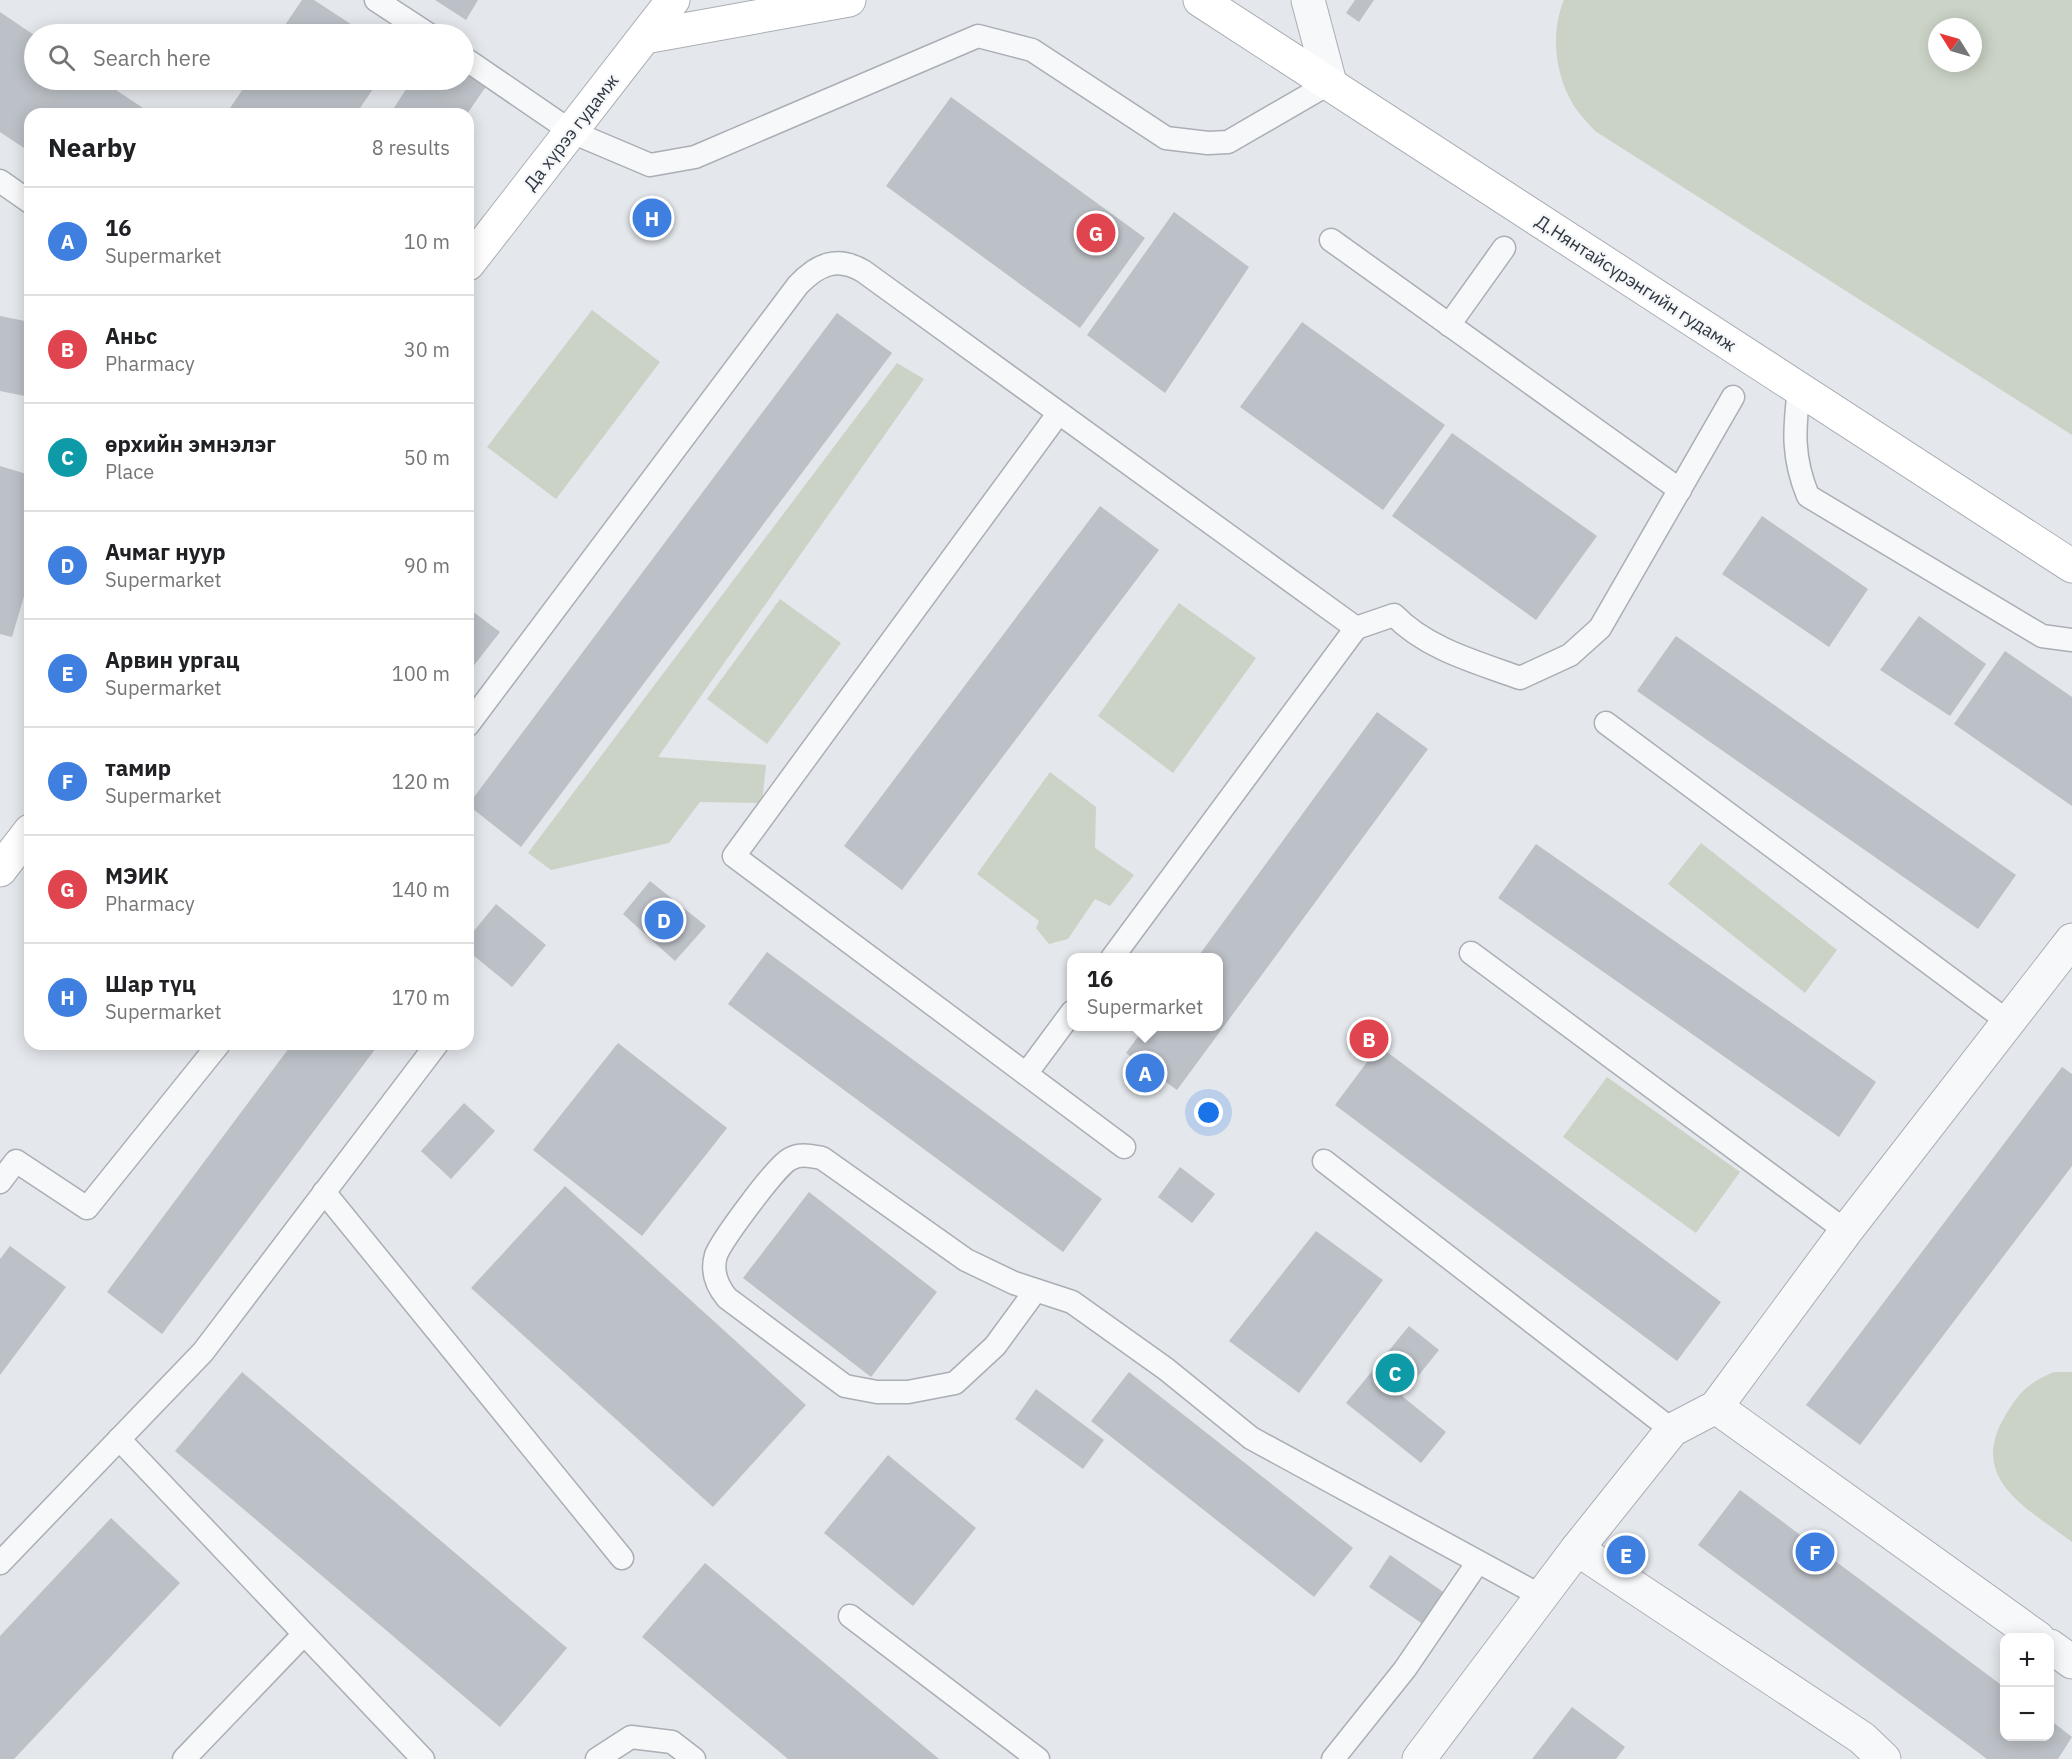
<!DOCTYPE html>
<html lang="en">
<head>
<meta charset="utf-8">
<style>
  body { margin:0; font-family:"IBM Plex Sans",sans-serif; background:#f6f6f6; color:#202124 }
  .controls { position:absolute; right:18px; bottom:18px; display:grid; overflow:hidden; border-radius:12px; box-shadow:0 3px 15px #0003 }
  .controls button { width:54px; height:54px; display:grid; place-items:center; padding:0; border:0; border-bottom:2px solid #e0e0e0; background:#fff; color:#202124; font:30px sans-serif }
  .compass { position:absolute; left:1928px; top:18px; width:54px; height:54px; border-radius:50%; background:#fff; box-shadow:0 3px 15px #0003; rotate:307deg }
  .you { position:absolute; left:1209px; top:1113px; width:21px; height:21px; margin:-15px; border:4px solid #fff; border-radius:50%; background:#1a73e8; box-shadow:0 0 0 9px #1a73e833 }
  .badge { display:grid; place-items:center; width:39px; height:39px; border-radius:50%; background:#c1586d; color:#fff; font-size:20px; font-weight:700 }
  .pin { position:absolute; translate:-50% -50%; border:3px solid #fff; box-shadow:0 2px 6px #0006 }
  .popup { position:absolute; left:1067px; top:953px; width:156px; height:78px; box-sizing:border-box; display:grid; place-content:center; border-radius:12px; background:#fff; filter:drop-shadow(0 2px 4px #0005); font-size:20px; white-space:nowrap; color:#757577 }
  .popup b { font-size:22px; color:#202124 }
  .popup::after { content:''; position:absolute; left:50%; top:100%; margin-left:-12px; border:12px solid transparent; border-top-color:#fff }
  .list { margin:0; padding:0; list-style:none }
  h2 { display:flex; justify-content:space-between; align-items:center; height:78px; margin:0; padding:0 24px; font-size:26px }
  h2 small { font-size:20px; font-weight:400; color:#757577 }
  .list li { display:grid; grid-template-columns:39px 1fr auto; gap:18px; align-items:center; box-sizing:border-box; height:108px; padding:0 24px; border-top:2px solid #e0e0e0 }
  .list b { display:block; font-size:22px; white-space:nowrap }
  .list p { margin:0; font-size:20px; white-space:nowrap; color:#757577 }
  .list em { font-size:20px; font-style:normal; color:#757577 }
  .icon { flex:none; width:33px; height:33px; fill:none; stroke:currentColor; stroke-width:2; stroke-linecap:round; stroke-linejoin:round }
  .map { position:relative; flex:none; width:2072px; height:1759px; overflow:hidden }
  .search { position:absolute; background:#fff; box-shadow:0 3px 15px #0003; left:24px; top:24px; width:450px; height:66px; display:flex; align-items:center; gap:15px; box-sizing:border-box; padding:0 21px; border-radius:33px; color:#757577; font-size:22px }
  .panel { position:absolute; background:#fff; box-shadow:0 3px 15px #0003; left:24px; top:108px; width:450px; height:942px; border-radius:18px }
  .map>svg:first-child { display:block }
  .green { fill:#cad3c6; fill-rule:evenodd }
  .building { fill:#bcc1c7 }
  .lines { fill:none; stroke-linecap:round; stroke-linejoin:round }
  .service-casing { stroke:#aaaeb5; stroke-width:25 }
  .minor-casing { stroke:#aaaeb5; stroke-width:35 }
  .secondary-casing { stroke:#aaaeb5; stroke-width:35 }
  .service { stroke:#f7f8f9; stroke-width:22 }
  .minor { stroke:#f7f8f9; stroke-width:33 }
  .secondary { stroke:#fff; stroke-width:33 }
  .labels { text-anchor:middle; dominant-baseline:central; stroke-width:4.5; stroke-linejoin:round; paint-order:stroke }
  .street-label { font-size:18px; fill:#2e3641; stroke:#f4f6f8 }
</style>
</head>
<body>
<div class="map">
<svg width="2072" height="1759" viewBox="0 0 2072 1759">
  <rect width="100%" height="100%" fill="#e4e7eb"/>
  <g class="green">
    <path d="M1564,0H2072V435L1595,131C1588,123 1580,115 1574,106C1555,76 1550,33 1564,0ZM1937,27H1973V63H1937Z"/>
    <polygon points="592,310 660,362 556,499 487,447"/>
    <polygon points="897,363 924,379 658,757 766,765 762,803 700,802 669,843 551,870 528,853"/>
    <polygon points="780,599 841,643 767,744 707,699"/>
    <polygon points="1179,603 1256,658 1173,773 1098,716"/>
    <polygon points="1050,772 1096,807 1095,848 1134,875 1110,906 1095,899 1068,939 1049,944 1036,928 1039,921 977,874"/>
    <polygon points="1701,843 1837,950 1805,993 1668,884"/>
    <polygon points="1607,1077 1740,1172 1696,1233 1563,1137"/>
    <path d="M2054,1372H2072V1542C2029,1509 1968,1480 2004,1418C2018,1393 2028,1383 2054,1372Z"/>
  </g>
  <g class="building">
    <polygon points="302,0 314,0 366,34 279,34"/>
    <polygon points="435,0 478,0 466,20"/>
    <polygon points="1355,0 1374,0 1359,22 1346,13"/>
    <polygon points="0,12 34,35 34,80 101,80 152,114 30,114 30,152 0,132"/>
    <polygon points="464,65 489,82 467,114 390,114 412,80 464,80"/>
    <polygon points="249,80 379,80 356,114 226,114"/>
    <polygon points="951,97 1145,238 1080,328 886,186"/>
    <polygon points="1174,212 1249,267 1165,393 1087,335"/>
    <polygon points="837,313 892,353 521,847 468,805"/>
    <polygon points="0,316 30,322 30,397 0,391"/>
    <polygon points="1302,322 1445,425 1383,510 1240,407"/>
    <polygon points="1452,433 1597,536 1536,620 1392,516"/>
    <polygon points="0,466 30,475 30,576 12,637 0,634"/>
    <polygon points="1100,506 1159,550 902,890 844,846"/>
    <polygon points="1762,516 1868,589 1829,647 1722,574"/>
    <polygon points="468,608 500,632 468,673"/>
    <polygon points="1919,616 1986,664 1950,716 1880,670"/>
    <polygon points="1676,636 2016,875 1978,929 1637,691"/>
    <polygon points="2005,651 2072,697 2072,806 1954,724"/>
    <polygon points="1377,712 1428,749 1177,1090 1126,1053 1146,1026 1218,1026 1218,958 1197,958"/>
    <polygon points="1536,844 1876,1082 1839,1137 1498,898"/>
    <polygon points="650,881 706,926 675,961 623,914"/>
    <polygon points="496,904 546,945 512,987 468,951 468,938"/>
    <polygon points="767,952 1102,1199 1063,1252 728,1004"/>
    <polygon points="618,1043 727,1128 642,1236 533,1150"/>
    <polygon points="292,1044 379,1044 162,1334 107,1292"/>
    <polygon points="1379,1046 1721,1302 1677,1361 1335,1105"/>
    <polygon points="2062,1067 2072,1074 2072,1166 1860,1445 1806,1405"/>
    <polygon points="464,1103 495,1131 451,1179 421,1151"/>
    <polygon points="1180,1167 1215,1194 1192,1223 1158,1197"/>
    <polygon points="565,1186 806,1405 713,1507 471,1288"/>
    <polygon points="809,1192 937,1292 871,1377 743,1278"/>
    <polygon points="1316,1231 1383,1280 1299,1393 1229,1341"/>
    <polygon points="10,1246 66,1287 0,1375 0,1259"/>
    <polygon points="1409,1326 1439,1350 1402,1396 1446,1432 1421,1463 1346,1403"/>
    <polygon points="242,1372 567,1648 500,1727 175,1451"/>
    <polygon points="1129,1372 1353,1548 1314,1597 1091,1421"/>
    <polygon points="1036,1389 1104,1440 1083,1469 1015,1419"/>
    <polygon points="888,1455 976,1528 913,1606 824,1533"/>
    <polygon points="1740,1490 2004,1687 2004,1736 2050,1736 2050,1720 2072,1737 2058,1759 1987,1759 1698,1545"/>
    <polygon points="111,1518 180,1583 14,1759 0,1759 0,1636"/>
    <polygon points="1390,1555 1449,1596 1427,1627 1369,1587"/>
    <polygon points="705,1563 939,1759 788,1759 642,1637"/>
    <polygon points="1572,1707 1625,1747 1616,1759 1532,1759"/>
  </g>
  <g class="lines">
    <g class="service-casing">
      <g id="service">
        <polyline points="376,0 428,34"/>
        <polyline points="464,58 572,132 650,165 695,157 978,36 1032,50 1166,138 1208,143 1228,142 1330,83"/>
        <polyline points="0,181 30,202"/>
        <polyline points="1331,240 1680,490"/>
        <polyline points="1449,325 1504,248"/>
        <path d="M1799,389C1794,430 1792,457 1808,496L2042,636L2072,640"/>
        <polyline points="1058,414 734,856 1124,1147"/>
        <polyline points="1606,723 2010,1023"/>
        <path d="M468,725L798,285C818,264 837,256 863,271L1356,628"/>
        <polyline points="1471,953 1846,1231"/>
        <path d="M1112,958L1356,628L1394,615C1427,649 1476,662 1520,678L1570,655L1600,628L1733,397"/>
        <polyline points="1026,1074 1072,1012"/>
        <polyline points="1324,1161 1672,1430"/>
        <polyline points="0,1182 16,1161 87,1208 219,1044"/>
        <polyline points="324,1192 622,1558"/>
        <path d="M1036,1290L995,1346L955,1383L908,1392H877L845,1386L727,1298C717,1286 711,1272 716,1255C722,1240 776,1166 790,1159C800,1153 811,1156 822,1158L966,1260L1014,1283L1072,1302L1166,1369L1251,1438L1541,1596"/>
        <polyline points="119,1439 423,1759"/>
        <polyline points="0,1563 203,1352 437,1044"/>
        <polyline points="850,1616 1038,1759"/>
        <polyline points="184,1759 304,1634"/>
        <polyline points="597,1759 631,1737 672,1742 694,1759"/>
        <polyline points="1333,1759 1405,1669 1478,1562"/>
      </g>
    </g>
    <g class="minor-casing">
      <g id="minor">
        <polyline points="1308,0 1330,83"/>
        <polyline points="1716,1407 2038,1638"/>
        <polyline points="1577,1549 1862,1738 1884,1759"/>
        <polyline points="2050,1646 2072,1662"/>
        <polyline points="1419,1759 1577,1549 1672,1430 1716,1407 1846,1231 2072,940"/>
      </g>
    </g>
    <g class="secondary-casing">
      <g id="secondary">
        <polyline points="1200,0 2072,566"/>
        <polyline points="645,37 849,0"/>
        <polyline points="468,264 673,0"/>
        <polyline points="0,870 30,831"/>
      </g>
    </g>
    <use href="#service" class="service"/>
    <use href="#minor" class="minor"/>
    <use href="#secondary" class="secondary"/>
  </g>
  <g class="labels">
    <g class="street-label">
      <text transform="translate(571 132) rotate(-52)">Да хүрээ гудамж</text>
      <text transform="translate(1636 283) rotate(33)">Д.Нянтайсүрэнгийн гудамж</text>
    </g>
  </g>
</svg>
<div class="controls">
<button>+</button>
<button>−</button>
</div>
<svg class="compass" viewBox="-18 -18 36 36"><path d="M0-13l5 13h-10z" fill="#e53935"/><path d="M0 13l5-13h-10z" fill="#757577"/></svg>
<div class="you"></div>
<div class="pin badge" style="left:1145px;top:1073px;background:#3f7fe0">A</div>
<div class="popup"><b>16</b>Supermarket</div>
<div class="pin badge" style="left:1369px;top:1039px;background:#e0444e">B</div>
<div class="pin badge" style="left:1395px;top:1373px;background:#0f9aa8">C</div>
<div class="pin badge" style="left:664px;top:920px;background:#3f7fe0">D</div>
<div class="pin badge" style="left:1626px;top:1555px;background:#3f7fe0">E</div>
<div class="pin badge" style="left:1815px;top:1552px;background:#3f7fe0">F</div>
<div class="pin badge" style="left:1096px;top:233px;background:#e0444e">G</div>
<div class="pin badge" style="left:652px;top:218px;background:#3f7fe0">H</div>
<div class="search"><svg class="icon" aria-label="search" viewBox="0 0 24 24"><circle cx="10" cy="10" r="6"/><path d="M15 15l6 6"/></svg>Search here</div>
<section class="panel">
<h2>Nearby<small>8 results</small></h2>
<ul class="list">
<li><span class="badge" style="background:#3f7fe0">A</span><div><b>16</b><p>Supermarket</p></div><em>10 m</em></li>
<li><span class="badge" style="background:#e0444e">B</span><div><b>Аньс</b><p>Pharmacy</p></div><em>30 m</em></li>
<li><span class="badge" style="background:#0f9aa8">C</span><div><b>өрхийн эмнэлэг</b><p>Place</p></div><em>50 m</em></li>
<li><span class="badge" style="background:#3f7fe0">D</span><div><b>Ачмаг нуур</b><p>Supermarket</p></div><em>90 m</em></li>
<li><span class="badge" style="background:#3f7fe0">E</span><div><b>Арвин ургац</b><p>Supermarket</p></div><em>100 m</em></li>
<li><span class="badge" style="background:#3f7fe0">F</span><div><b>тамир</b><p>Supermarket</p></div><em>120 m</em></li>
<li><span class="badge" style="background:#e0444e">G</span><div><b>МЭИК</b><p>Pharmacy</p></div><em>140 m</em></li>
<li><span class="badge" style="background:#3f7fe0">H</span><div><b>Шар түц</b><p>Supermarket</p></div><em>170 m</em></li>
</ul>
</section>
</div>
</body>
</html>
